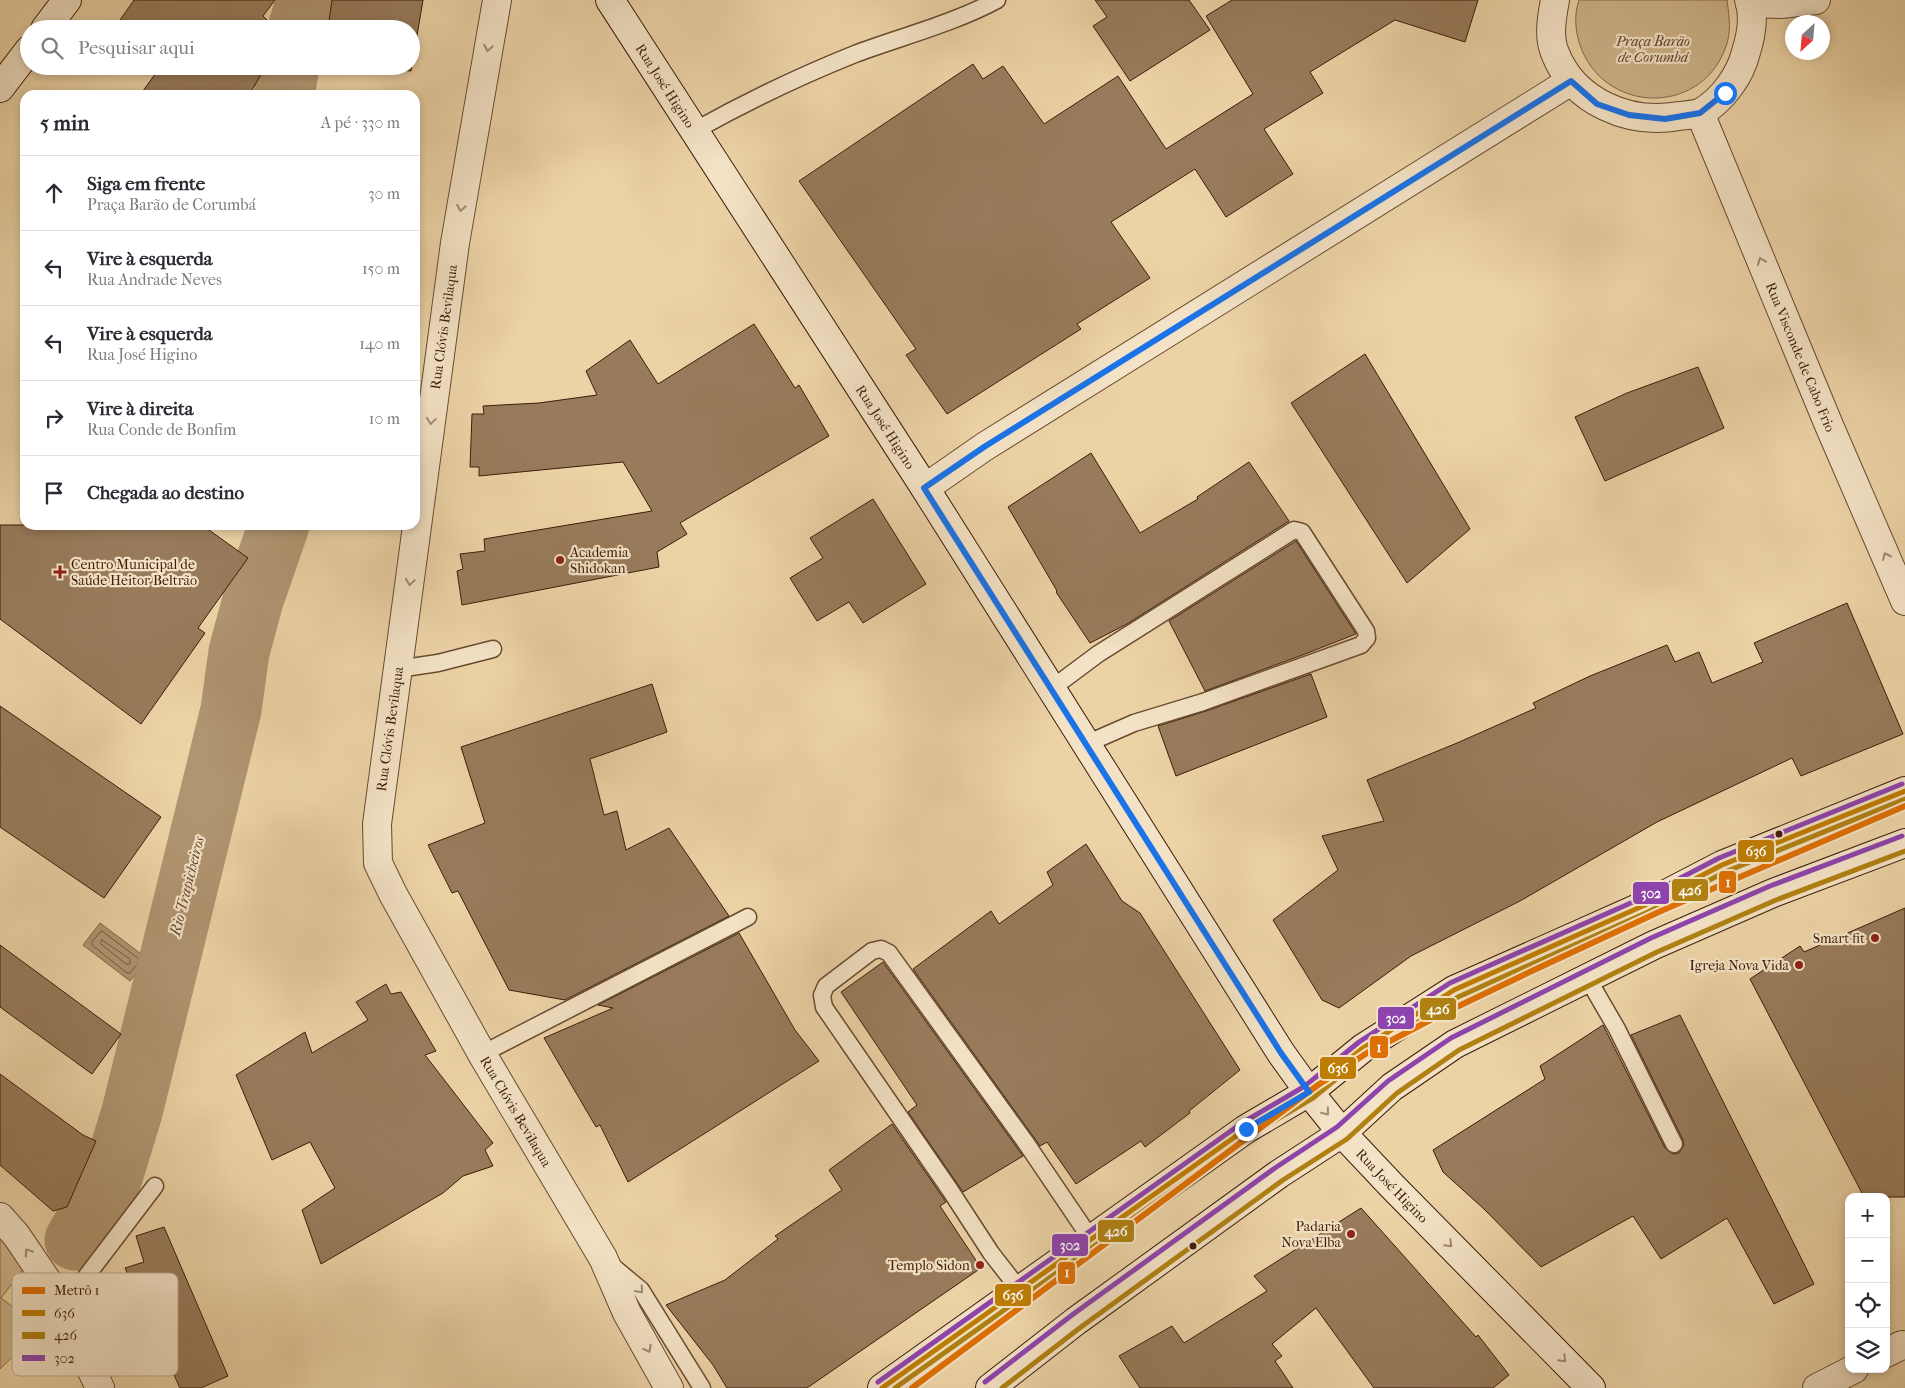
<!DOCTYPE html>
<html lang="pt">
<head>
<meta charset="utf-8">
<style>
  body { margin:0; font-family:"IM FELL French Canon",serif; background:#f2f2f3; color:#2b2b33 }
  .controls { position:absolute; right:15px; bottom:15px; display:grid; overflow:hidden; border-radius:10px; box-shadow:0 2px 8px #0003 }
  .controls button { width:45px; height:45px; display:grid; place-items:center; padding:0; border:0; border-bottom:1px solid #e1e1e2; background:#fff; color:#2b2b33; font:25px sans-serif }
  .compass { position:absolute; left:1785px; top:15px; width:45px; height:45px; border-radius:50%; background:#fff; box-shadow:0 2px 8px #0003; rotate:206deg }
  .stop { position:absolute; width:15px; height:15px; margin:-11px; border:4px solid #1a73e8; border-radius:50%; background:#fff }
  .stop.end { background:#1a73e8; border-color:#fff; box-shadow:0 1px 5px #0008 }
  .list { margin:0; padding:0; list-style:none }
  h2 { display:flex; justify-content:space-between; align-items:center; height:65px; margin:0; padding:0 20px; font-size:21px }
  h2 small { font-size:16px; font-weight:400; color:#7c7c81 }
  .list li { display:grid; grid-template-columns:32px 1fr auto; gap:15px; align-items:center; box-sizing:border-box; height:75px; padding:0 20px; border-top:1px solid #e1e1e2 }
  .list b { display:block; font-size:19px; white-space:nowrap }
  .list p { margin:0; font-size:16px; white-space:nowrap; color:#7c7c81 }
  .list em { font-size:16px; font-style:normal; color:#7c7c81 }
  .icon { flex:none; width:28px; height:28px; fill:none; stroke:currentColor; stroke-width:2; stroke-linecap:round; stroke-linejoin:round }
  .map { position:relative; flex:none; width:1905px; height:1388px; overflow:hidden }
  .search { position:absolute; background:#fff; box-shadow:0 2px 8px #0003; left:20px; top:20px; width:400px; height:55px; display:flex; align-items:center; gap:12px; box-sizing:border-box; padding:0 18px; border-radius:28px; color:#7c7c81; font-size:19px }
  .panel { position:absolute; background:#fff; box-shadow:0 2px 8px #0003; left:20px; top:90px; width:400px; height:440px; border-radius:15px }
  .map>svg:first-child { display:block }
  .green { fill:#ceb48b; stroke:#86684a }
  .water { fill:#b09571; stroke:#826548 }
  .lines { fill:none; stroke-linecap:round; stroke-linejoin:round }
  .shore { stroke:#76583e; stroke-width:1 }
  .river { stroke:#b09571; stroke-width:61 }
  .building { fill:#987b5b; stroke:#3d1c0a }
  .lane-casing { stroke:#694a31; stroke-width:19 }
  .street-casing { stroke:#694a31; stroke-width:30 }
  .secondary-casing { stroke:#3d1c0a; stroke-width:30 }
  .lane { stroke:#f3e2c5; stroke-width:16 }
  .street { stroke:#f3e2c5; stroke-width:28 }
  .secondary { stroke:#f3e2c5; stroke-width:28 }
  .bus-1-casing { stroke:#f3e2c5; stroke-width:9 }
  .bus-2-casing { stroke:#f3e2c5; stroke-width:9 }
  .bus-3-casing { stroke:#f3e2c5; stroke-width:9 }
  .bus-1 { stroke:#bf7d03; stroke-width:5 }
  .bus-2 { stroke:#b08112; stroke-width:5 }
  .bus-3 { stroke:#8e44ad; stroke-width:5 }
  .metro-1-casing { stroke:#f3e2c5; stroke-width:10 }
  .metro-1 { stroke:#de7005; stroke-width:6 }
  .oneway { stroke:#a18971 }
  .route { stroke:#1a73e8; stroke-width:6 }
  .poi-dot { fill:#8f2418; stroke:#f3e2c5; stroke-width:2 }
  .bus-dot { fill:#3d1c0a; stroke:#f3e2c5; stroke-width:2 }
  .labels { text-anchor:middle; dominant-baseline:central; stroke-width:4.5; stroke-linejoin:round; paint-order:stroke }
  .park-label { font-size:14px; font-style:italic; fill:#61422a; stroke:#f3e2c5 }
  .street-label { font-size:14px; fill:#3d1c0a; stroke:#f3e2c5 }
  .poi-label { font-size:14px; fill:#3d1c0a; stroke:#f3e2c5; text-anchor:end }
  .water-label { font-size:15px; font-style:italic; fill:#65462e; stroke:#f3e2c5 }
  .key { fill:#f3e2c5; stroke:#bca78d; stroke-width:1 }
  .key-label { font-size:14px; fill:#3d1c0a }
  .line-badge { stroke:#f3e2c5; stroke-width:2 }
  .badge-label { font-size:14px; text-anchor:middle; font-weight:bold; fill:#fff }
</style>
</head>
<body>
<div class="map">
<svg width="1905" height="1388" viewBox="0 0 1905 1388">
  <rect width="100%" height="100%" fill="#ecd3a6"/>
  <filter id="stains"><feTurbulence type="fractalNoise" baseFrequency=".004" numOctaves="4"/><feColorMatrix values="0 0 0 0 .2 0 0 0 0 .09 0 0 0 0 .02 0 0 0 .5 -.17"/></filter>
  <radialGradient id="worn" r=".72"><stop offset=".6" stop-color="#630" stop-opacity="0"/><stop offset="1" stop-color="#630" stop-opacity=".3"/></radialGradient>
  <g class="green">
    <path d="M1579,0H1727C1729,16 1732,33 1725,49C1699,117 1603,113 1580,45C1575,30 1574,14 1579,0Z"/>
    <polygon points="0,1237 26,1265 1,1298 41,1329 0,1369"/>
  </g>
  <polygon class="water" points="100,923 148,959 130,981 83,945"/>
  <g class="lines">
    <g class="shore">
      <polygon points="102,931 139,959 139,962 130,973 127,973 92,945 92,942"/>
      <polygon points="102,940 130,959 130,964 126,964 101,944"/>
    </g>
    <g class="river">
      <polyline points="298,29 307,0"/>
      <polyline points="284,95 289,66"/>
      <polyline points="75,1240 112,1177 132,1112 231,710 239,652 253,600 279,525"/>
    </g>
  </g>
  <g class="building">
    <polygon points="134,0 275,0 263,16 276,29 132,29 120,20"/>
    <polygon points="332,0 423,0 411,71 365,66 411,66 411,29 328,29"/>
    <polygon points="1095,0 1189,0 1210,30 1130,81 1093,26 1107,17"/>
    <polygon points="1232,0 1478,0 1465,42 1395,20 1310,72 1323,93 1264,129 1293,174 1226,217 1195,169 1111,222 1150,278 1077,324 1081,329 947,414 906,355 916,349 799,181 973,64 983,79 1003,66 1044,124 1118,76 1166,149 1253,94 1206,16"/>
    <polygon points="161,66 266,66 249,95 140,95"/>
    <polygon points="754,324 795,388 799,385 829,436 680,523 687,534 657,552 659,567 462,605 457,571 463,569 460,554 485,551 484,539 652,511 623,462 479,476 479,467 470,467 472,414 484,414 483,406 539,403 597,395 586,371 630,340 658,384"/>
    <polygon points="1365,354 1470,529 1407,583 1291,403"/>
    <polygon points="1698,367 1724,428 1605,481 1575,417 1627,393"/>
    <polygon points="1091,453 1140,533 1198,499 1197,497 1249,462 1289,521 1127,624 1090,643 1056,592 1057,591 1008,507"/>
    <polygon points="873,499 926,584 863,623 849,602 817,621 790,578 823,558 810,538"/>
    <polygon points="0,525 202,525 248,558 198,628 205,633 141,724 0,619"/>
    <polygon points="1296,541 1356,634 1305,654 1205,691 1169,621"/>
    <polygon points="1847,603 1903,734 1801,776 1792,758 1657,822 1520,901 1411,956 1339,1008 1322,1000 1273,920 1338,870 1322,836 1384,821 1367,780 1457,743 1536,708 1533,703 1590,676 1667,645 1675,662 1699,652 1712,683 1763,662 1754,643"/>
    <polygon points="1311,674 1327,717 1176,776 1158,726 1206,711"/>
    <polygon points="652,684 667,732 590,759 604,815 617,811 626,850 669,828 729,916 565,1000 509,990 458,891 452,893 428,845 485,823 461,747"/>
    <polygon points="0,706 161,817 104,898 0,827"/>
    <polygon points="1086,844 1122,901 1140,913 1240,1070 1189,1111 1190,1113 1145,1147 1141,1141 1076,1184 1047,1142 1040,1146 913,969 991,911 999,924 1053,885 1047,872"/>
    <polygon points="1905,908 1905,1197 1864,1197 1750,979 1800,946 1804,952"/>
    <polygon points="739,933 795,1030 819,1061 628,1182 600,1125 596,1127 544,1038 613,1008 598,1005"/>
    <polygon points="0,945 121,1034 92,1074 0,1007"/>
    <polygon points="883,962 1023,1156 963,1192 908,1112 917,1105 841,992"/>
    <polygon points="386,984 391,994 401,992 436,1051 425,1055 493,1143 485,1150 493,1166 463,1176 443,1193 321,1264 302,1210 335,1188 310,1142 272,1160 236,1075 305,1032 312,1053 368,1020 356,1002"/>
    <polygon points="1680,1015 1814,1284 1774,1304 1727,1218 1661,1259 1633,1216 1541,1267 1484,1209 1443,1172 1433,1150 1545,1079 1540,1066 1603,1025 1665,1148 1673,1154 1679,1153 1684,1145 1683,1140 1631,1035"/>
    <polygon points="0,1074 83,1135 96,1141 67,1207 53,1211 0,1165"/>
    <polygon points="892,1124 946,1202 940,1206 981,1268 807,1388 727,1388 713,1365 666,1305 725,1280 778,1239 775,1236 842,1190 829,1170"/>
    <polygon points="1361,1208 1476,1337 1478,1335 1509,1375 1493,1388 1374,1388 1316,1308 1272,1344 1282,1356 1275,1361 1293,1388 1140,1388 1119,1356 1172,1326 1184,1343 1267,1291 1254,1276"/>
    <polygon points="164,1227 228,1376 201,1388 180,1388 125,1268 144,1262 136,1236"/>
  </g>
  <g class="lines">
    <g class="lane-casing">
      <g id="lane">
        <path d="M694,131C746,102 800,76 855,54C903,36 952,24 997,0"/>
        <polyline points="398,669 438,663 493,649"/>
        <polyline points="1051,689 1098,654 1294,530 1302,532 1366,631 1367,638 1361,645 1203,702 1134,723 1086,744"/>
        <polyline points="1588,979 1617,1029 1674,1144"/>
        <polyline points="482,1054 748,917"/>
        <polyline points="611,1265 641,1290 702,1388"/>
        <polyline points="1019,1289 991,1253 950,1190 824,1007 822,995 826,986 872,951 881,949 889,953 1026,1143 1091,1239"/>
        <polyline points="63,1307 155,1186"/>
      </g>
    </g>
    <g class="street-casing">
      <g id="street">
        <path id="s1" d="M497,0L455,243L377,824L378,863L393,894L482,1054L603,1258L627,1313L669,1388"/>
        <path d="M1555,0C1552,16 1548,37 1555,53C1574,102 1629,125 1679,116C1686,115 1696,115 1702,112C1723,99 1740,76 1746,52C1751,36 1755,17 1749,0"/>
        <polyline points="1750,3 1781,4 1816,0"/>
        <path id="s2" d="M1700,113L1828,423L1905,601"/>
        <polyline points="925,488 984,447 1571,81"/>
        <polyline points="0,1217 16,1235 56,1294 100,1388"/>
        <polyline points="1886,1353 1902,1345"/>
        <polyline points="1817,1388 1854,1369"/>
      </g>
    </g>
    <g class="secondary-casing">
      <g id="secondary">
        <path id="s3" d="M610,0L925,488L1281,1053L1309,1092L1342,1133L1392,1186L1591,1388"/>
        <polyline points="45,29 67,0"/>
        <polyline points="0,88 29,50"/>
        <polyline points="882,1388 1246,1129 1309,1092 1363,1048 1454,990 1645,905 1722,865 1905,791"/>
        <polyline points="990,1388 1076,1321 1279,1174 1342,1133 1392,1087 1455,1044 1654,945 1773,893 1905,843"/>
      </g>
    </g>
    <use href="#lane" class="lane"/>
    <use href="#street" class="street"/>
    <use href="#secondary" class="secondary"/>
    <g class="bus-1-casing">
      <polyline id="bus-1" points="882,1388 1246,1129 1309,1092 1363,1048 1454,990 1645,905 1722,865 1905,791"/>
    </g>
    <g class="bus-2-casing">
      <g id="bus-2">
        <polyline points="895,1388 1250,1135 1313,1098 1367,1054 1458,997 1648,912 1725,872 1905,799"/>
        <polyline points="1002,1388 1081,1327 1283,1180 1347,1139 1397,1093 1459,1050 1657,952 1776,900 1905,851"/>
      </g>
    </g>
    <g class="bus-3-casing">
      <g id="bus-3">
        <polyline points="878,1382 1242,1123 1305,1086 1359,1042 1450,983 1642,898 1719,858 1902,784"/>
        <polyline points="985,1382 1072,1315 1275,1168 1337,1127 1388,1081 1451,1038 1651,938 1770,886 1902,836"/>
      </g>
    </g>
    <use href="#bus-1" class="bus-1"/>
    <use href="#bus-2" class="bus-2"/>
    <use href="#bus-3" class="bus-3"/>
    <g class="metro-1-casing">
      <polyline id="metro-1" points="912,1388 1318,1085 1367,1053 1440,1015 1534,970 1661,911 1905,806"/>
    </g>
    <use href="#metro-1" class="metro-1"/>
  </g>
  <defs><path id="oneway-chevron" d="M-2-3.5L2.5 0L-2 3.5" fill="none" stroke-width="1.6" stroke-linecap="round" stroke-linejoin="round" transform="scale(1.25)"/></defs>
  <g class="oneway">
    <use href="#oneway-chevron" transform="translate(488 48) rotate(100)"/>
    <use href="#oneway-chevron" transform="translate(461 208) rotate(100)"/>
    <use href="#oneway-chevron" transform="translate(1761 261) rotate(-112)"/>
    <use href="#oneway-chevron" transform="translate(431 421) rotate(98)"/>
    <use href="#oneway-chevron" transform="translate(1886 556) rotate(-114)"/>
    <use href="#oneway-chevron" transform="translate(410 582) rotate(98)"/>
    <use href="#oneway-chevron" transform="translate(1326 1112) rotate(51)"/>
    <use href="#oneway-chevron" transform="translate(1449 1244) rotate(45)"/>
    <use href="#oneway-chevron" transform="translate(28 1252) rotate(-124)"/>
    <use href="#oneway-chevron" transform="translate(640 1290) rotate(49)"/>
    <use href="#oneway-chevron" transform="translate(648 1349) rotate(61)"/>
    <use href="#oneway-chevron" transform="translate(1563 1359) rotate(45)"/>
  </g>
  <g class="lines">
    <polyline class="route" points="1246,1129 1309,1092 1281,1053 924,488 984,447 1571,81 1597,104 1629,115 1665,119 1700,113 1725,93"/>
  </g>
  <g class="poi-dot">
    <circle cx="560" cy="560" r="5"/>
    <path d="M57.5 564.5h5v5h5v5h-5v5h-5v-5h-5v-5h5z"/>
    <circle cx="1875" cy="938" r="5"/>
    <circle cx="1799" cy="965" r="5"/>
    <circle cx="1351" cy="1234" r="5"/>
    <circle cx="980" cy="1265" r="5"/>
  </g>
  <g class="bus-dot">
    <circle cx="1779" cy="834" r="4.5"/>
    <circle cx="1193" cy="1246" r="4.5"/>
  </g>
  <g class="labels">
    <g class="park-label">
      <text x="1653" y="41">Praça Barão<tspan x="1653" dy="16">de Corumbá</tspan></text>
    </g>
    <g class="street-label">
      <text stroke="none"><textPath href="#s3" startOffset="102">Rua José Higino</textPath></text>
      <text transform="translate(444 327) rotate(-82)">Rua Clóvis Bevilaqua</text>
      <text stroke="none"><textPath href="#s2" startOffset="264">Rua Visconde de Cabo Frio</textPath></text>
      <text stroke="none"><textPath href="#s3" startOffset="508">Rua José Higino</textPath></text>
      <text transform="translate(390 729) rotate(-82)">Rua Clóvis Bevilaqua</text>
      <text stroke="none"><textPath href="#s1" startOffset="1156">Rua Clóvis Bevilaqua</textPath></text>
      <text stroke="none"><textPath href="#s3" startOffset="1422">Rua José Higino</textPath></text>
    </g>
    <g class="poi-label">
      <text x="570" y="552" text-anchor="start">Academia<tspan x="570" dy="16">Shidokan</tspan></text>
      <text x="71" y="564" text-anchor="start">Centro Municipal de<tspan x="71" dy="16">Saúde Heitor Beltrão</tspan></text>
      <text x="1865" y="938">Smart fit</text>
      <text x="1789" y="965">Igreja Nova Vida</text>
      <text x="1341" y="1226">Padaria<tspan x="1341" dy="16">Nova Elba</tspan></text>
      <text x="970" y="1265">Templo Sidon</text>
    </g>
    <g class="water-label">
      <text transform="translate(187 886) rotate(-76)">Rio Trapicheiros</text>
    </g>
  </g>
  <rect x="12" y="1273" width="166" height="103" rx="8" class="key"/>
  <rect x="22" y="1287" width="23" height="7" fill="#de7005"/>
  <rect x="22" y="1310" width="23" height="6" fill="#bf7d03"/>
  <rect x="22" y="1332" width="23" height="7" fill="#b08112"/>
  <rect x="22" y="1355" width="23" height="6" fill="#8e44ad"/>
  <g class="key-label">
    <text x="54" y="1295">Metrô 1</text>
    <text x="54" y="1318">636</text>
    <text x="54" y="1340">426</text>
    <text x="54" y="1363">302</text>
  </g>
  <g class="line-badge">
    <rect x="1737" y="839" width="38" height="24" rx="5" fill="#bf7d03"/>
    <rect x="1718" y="870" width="19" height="24" rx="5" fill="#de7005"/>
    <rect x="1671" y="878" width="38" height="24" rx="5" fill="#b08112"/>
    <rect x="1632" y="881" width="38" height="24" rx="5" fill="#8e44ad"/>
    <rect x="1419" y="997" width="38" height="24" rx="5" fill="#b08112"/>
    <rect x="1377" y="1006" width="38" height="24" rx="5" fill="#8e44ad"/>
    <rect x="1369" y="1035" width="20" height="24" rx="5" fill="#de7005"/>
    <rect x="1319" y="1056" width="38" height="24" rx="5" fill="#bf7d03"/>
    <rect x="1097" y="1219" width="38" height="24" rx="5" fill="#b08112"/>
    <rect x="1051" y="1233" width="38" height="24" rx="5" fill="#8e44ad"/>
    <rect x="1057" y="1261" width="19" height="24" rx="5" fill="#de7005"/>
    <rect x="994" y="1283" width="38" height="24" rx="5" fill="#bf7d03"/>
  </g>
  <g class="badge-label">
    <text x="1756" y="856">636</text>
    <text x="1728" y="887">1</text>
    <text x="1690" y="895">426</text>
    <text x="1651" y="898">302</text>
    <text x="1438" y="1014">426</text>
    <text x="1396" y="1023">302</text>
    <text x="1379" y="1052">1</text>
    <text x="1338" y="1073">636</text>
    <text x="1116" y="1236">426</text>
    <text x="1070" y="1250">302</text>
    <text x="1067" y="1277">1</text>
    <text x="1013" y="1300">636</text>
  </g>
  <rect width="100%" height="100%" filter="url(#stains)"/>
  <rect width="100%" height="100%" fill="url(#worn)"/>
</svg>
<div class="controls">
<button>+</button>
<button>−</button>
<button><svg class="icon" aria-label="locate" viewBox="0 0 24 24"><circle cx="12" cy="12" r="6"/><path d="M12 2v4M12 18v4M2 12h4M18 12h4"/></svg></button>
<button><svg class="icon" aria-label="layers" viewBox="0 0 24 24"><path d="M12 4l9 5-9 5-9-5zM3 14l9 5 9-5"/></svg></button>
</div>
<svg class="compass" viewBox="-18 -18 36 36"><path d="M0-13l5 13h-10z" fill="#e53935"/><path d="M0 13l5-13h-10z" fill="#7c7c81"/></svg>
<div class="stop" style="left:1725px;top:93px"></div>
<div class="stop end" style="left:1246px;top:1129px"></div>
<div class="search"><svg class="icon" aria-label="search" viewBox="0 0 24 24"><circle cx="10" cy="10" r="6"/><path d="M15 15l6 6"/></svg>Pesquisar aqui</div>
<section class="panel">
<h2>5 min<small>A pé · 330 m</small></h2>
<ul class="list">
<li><svg class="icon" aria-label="ahead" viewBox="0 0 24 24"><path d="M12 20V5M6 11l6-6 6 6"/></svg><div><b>Siga em frente</b><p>Praça Barão de Corumbá</p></div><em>30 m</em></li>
<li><svg class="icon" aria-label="left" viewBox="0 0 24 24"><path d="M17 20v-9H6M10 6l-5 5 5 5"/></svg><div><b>Vire à esquerda</b><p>Rua Andrade Neves</p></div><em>150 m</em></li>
<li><svg class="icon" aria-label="left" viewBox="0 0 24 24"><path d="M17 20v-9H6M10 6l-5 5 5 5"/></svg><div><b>Vire à esquerda</b><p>Rua José Higino</p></div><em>140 m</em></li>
<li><svg class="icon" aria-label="right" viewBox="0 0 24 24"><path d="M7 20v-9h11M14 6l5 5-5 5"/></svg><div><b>Vire à direita</b><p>Rua Conde de Bonfim</p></div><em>10 m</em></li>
<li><svg class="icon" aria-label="arrive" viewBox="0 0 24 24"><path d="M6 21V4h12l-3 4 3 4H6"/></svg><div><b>Chegada ao destino</b></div></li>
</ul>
</section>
</div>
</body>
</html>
